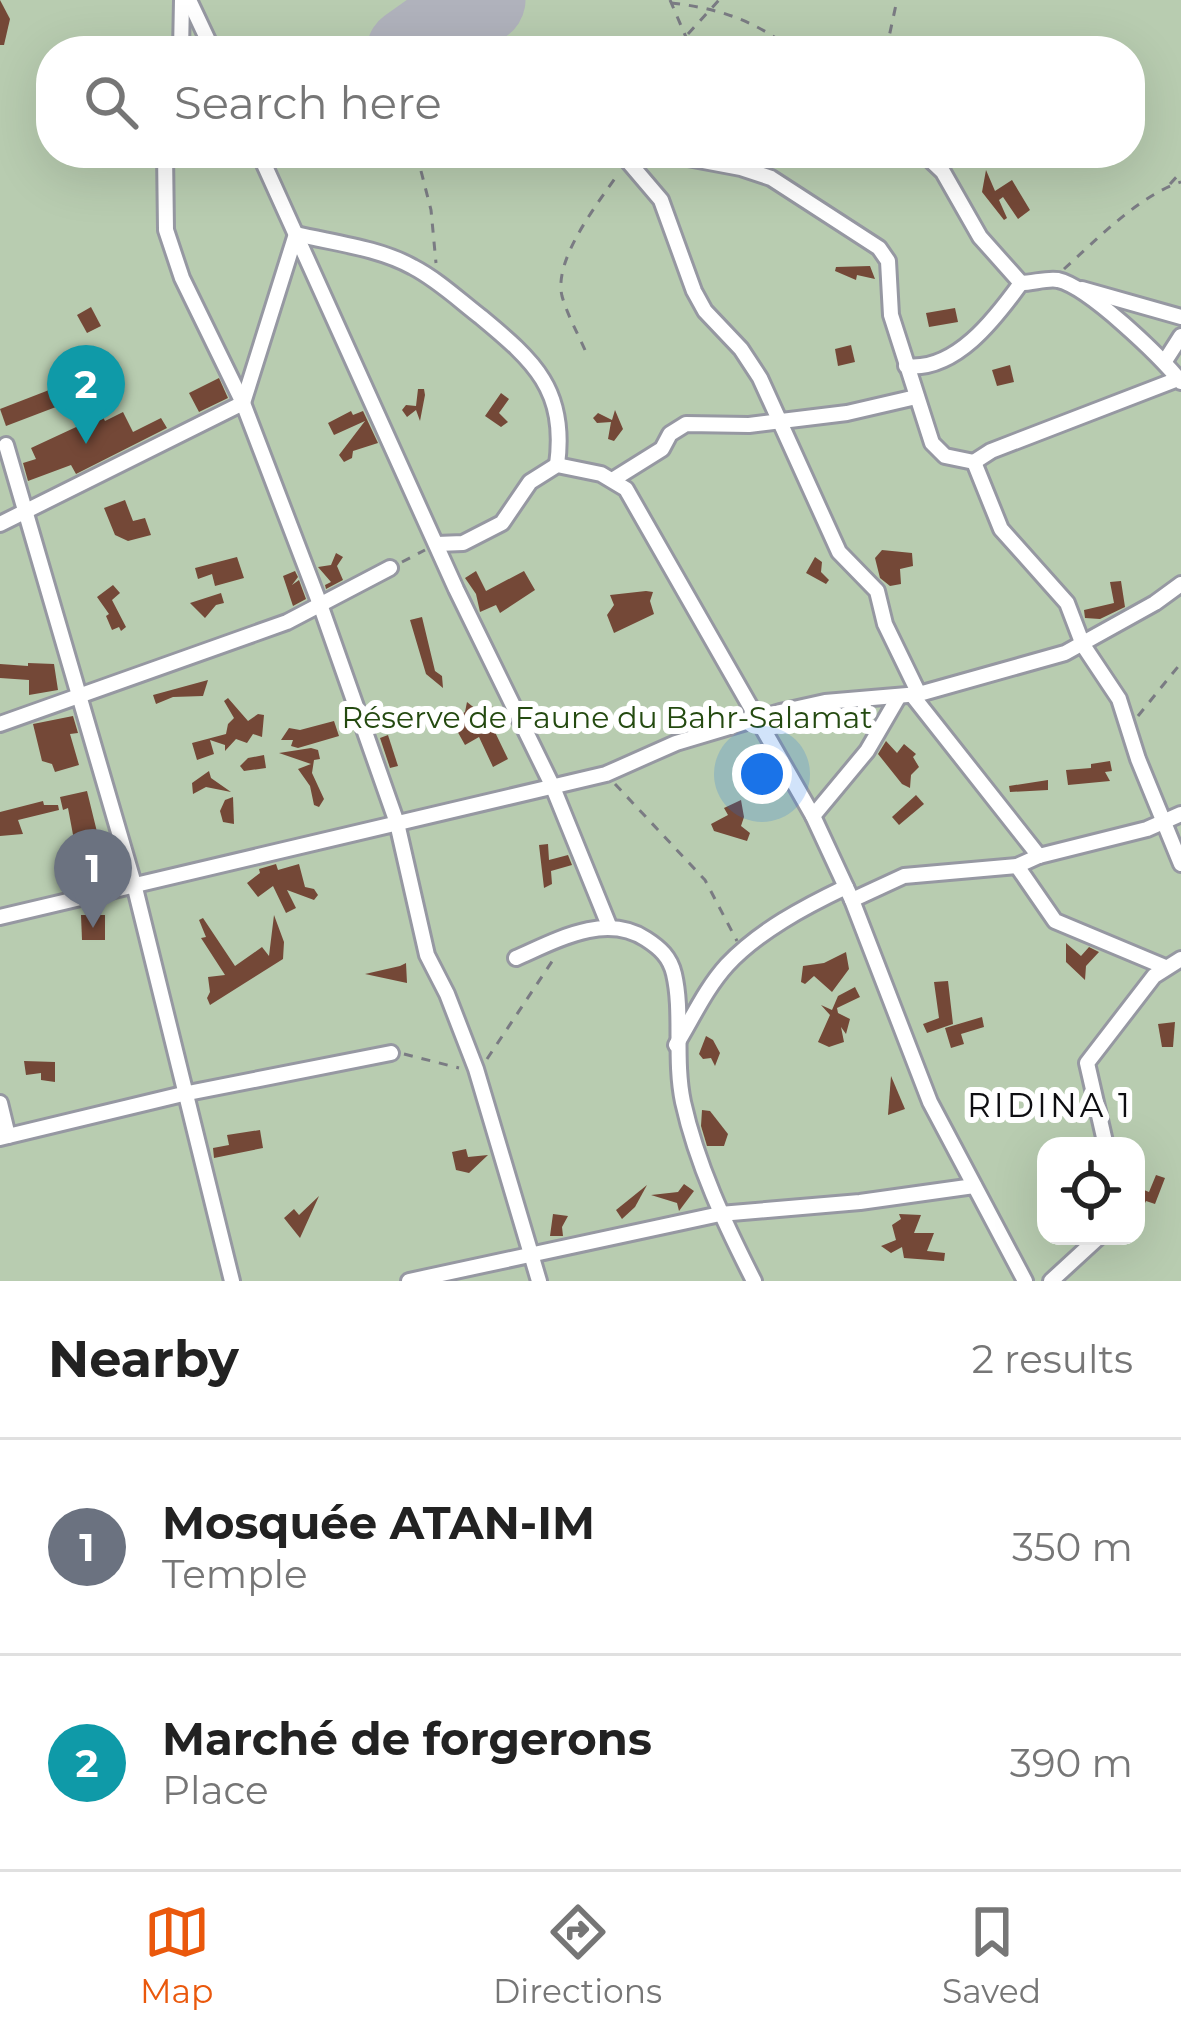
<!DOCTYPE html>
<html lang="en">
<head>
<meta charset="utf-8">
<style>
  body { margin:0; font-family:Montserrat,sans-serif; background:#f2f2f2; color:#222 }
  .controls { position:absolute; right:36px; bottom:36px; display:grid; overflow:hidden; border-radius:24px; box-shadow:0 12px 48px #0002 }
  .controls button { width:108px; height:108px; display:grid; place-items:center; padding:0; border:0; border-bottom:3px solid #e0e0e0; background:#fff; color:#222; font:60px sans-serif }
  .you { position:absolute; left:762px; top:774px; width:42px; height:42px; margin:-30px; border:9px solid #fff; border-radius:50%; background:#1a73e8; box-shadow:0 0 0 18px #1a73e833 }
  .badge { display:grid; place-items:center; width:78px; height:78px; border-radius:50%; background:#ea580c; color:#fff; font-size:39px; font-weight:700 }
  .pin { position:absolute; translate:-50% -99px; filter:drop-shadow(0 3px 6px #0008) }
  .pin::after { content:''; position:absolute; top:63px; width:42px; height:36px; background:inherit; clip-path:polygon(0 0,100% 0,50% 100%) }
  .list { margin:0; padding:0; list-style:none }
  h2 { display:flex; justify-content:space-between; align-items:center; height:156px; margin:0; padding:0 48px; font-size:51px }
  h2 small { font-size:39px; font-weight:400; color:#767676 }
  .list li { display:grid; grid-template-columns:78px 1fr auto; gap:36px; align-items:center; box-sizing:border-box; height:216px; padding:0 48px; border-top:3px solid #e0e0e0 }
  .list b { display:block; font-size:45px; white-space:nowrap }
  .list p { margin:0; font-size:39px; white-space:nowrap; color:#767676 }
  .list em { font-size:39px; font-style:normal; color:#767676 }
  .icon { flex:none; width:66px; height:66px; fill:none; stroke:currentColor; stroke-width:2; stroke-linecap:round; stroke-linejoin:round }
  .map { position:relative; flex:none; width:1181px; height:1281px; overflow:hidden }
  .search { position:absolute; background:#fff; box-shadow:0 12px 48px #0002; left:36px; right:36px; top:36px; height:132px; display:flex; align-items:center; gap:30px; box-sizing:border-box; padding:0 42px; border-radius:48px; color:#767676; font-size:45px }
  .sheet { height:588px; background:#fff }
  nav { display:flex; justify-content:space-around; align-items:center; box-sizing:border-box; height:168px; border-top:3px solid #e0e0e0; background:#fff; font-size:33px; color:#767676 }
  nav a { display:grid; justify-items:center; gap:6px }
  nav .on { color:#ea580c }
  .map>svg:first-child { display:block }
  .green { fill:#b8ccb0; fill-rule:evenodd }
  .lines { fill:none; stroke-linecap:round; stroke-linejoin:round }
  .runway { stroke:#b0b2bc; stroke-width:87 }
  .building { fill:#744837 }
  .minor-casing { stroke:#9698a2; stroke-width:20 }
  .path { stroke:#7a7b83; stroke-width:3; stroke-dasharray:9 9; stroke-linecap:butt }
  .minor { stroke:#fff; stroke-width:14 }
  .labels { text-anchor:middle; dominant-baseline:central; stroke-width:12; stroke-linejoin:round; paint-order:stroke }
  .park-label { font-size:30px; fill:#244a10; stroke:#fff }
  .neighbourhood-label { font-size:33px; letter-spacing:3px; fill:#0e0e12; stroke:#fff }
</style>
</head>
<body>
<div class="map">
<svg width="1181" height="1281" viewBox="0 0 1181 1281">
  <rect width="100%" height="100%" fill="#e2e4f0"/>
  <path class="green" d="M0,0H1181V1281H0ZM51,51H1130V153H51ZM1046,1146H1136V1236H1046Z"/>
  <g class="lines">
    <polyline class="runway" points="410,51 482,0"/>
  </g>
  <g class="building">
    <polygon points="0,0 10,19 4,45 0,45"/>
    <polygon points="986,170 995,191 1012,180 1030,210 1018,219 1003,197 999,200 1007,218 1004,220 982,192"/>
    <polygon points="870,266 875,279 857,275 856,280 835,271 836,267"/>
    <polygon points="91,307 101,326 87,333 77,315"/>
    <polygon points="955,308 958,322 929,327 926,313"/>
    <polygon points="851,345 855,362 838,366 835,349"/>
    <polygon points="1010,365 1014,382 997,386 992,370"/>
    <polygon points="219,378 228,398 199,412 189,393"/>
    <polygon points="62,385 69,402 6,426 0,409"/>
    <polygon points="418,389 424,389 425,395 420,421 416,410 407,417 402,410 406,405 416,406"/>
    <polygon points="501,393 509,399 499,413 508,422 501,427 485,416"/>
    <polygon points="615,410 623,429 614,441 608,439 611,422 597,423 593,418 598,413 612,420"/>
    <polygon points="351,411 353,415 363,411 378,443 353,451 352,458 344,462 339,455 365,421 334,435 328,423"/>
    <polygon points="123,412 133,432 161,418 167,428 76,474 71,465 28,481 23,463 36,459 31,448 102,415 105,421"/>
    <polygon points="125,500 133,521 145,518 151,535 128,541 115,535 104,508"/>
    <polygon points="882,550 912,553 913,566 900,569 901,584 890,586 880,578 875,558"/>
    <polygon points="336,553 343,557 337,566 343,580 326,589 325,585 331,582 318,567 331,565"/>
    <polygon points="237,557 244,578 215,586 212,574 198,579 195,568"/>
    <polygon points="815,557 822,562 821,572 829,580 826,584 806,573"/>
    <polygon points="295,571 298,577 292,585 299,580 306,599 293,606 283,576"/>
    <polygon points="476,571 486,591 524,571 535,590 500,613 496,605 480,612 476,594 465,578"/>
    <polygon points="1121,581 1125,607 1100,619 1085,618 1084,610 1114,603 1110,582"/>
    <polygon points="113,585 120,593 112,600 126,627 121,631 119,627 112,630 106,616 109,614 97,597"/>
    <polygon points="646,591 653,592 650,601 654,614 614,633 607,615 614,605 610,595"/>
    <polygon points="221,593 224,603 216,605 205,618 190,603"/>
    <polygon points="422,617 435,671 442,676 443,688 426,674 410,620"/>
    <polygon points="28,663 54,664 58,690 29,695 29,680 0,678 0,664 28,666"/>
    <polygon points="208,680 203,696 173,697 156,704 153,695"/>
    <polygon points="228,698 248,721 258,714 264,715 262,737 253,734 247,743 236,739 225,751 225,745 210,740 214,754 197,760 192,743 226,734 228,724 234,718 224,701"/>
    <polygon points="467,702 477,710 492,706 495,716 499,714 504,722 493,728 508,759 493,767 479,737 465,745 451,720 465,712"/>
    <polygon points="73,716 78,733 70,734 79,765 55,772 52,764 42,761 33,724"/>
    <polygon points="334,721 339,736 298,748 291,746 293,740 281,740 289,728 300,730"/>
    <polygon points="388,735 398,766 390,768 380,738"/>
    <polygon points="886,741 897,753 904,744 916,754 913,757 919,767 911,775 910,788 902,784 878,754"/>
    <polygon points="311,748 318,750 320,759 314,760 312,773 324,799 319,807 314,805 310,786 298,769 311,764 279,753"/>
    <polygon points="264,755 266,768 244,771 240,766 248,758"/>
    <polygon points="1110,761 1112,771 1105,772 1110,781 1068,785 1066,770 1091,768 1091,764"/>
    <polygon points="209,771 211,778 231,792 206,787 193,794 192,783"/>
    <polygon points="1048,780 1048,790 1010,792 1009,786"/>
    <polygon points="87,791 98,836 74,840 68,808 63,810 60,797"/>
    <polygon points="916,795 924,804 899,825 892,817"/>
    <polygon points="233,797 234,824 223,822 220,811 225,800"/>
    <polygon points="741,800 744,817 741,826 750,833 747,841 714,831 711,824 728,815 724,808"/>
    <polygon points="43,801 44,805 58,805 59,810 18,820 23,834 0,836 0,812"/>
    <polygon points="548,844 549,860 568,855 572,865 551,871 552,884 544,888 539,845"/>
    <polygon points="276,864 278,870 299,864 305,887 314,889 318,895 314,900 287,890 296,908 286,913 273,886 258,897 247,883 260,873 259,869"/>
    <polygon points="81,915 105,915 105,940 82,940"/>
    <polygon points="274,915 284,942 283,959 210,1005 207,998 210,992 208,977 225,975 201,938 206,937 199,920 203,918 235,966 262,947 269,956"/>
    <polygon points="1066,943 1081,956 1089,947 1099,952 1086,966 1085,980 1066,962"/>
    <polygon points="846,952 849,969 832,992 814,976 805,984 801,982 803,966 824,963"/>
    <polygon points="406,963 407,983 365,974 400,966"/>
    <polygon points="948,981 953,1024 927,1033 923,1024 939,1018 934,982"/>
    <polygon points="855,987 860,997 837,1008 838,1013 850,1019 846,1034 841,1027 844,1042 829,1047 818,1042 830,1015 821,1005 832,1010 838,996"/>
    <polygon points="982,1017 984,1027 961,1034 964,1044 951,1048 945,1028"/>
    <polygon points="1175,1022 1173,1047 1162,1047 1158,1024"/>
    <polygon points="706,1036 713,1040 720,1053 715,1066 711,1058 703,1059 699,1054"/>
    <polygon points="24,1061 55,1062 55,1082 41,1080 41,1073 26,1075"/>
    <polygon points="891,1076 905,1109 888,1115"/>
    <polygon points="702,1110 710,1111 728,1134 724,1146 707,1146 701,1126"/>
    <polygon points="260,1130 263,1148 214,1158 213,1148 229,1145 227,1135"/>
    <polygon points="466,1149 468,1157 488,1155 469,1173 456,1170 452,1152"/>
    <polygon points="1156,1175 1165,1178 1155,1204 1146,1201 1136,1222 1139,1188 1149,1192"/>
    <polygon points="684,1184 694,1191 679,1211 677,1203 651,1195 678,1192"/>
    <polygon points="647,1185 635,1207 622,1219 616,1210"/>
    <polygon points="319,1196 300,1238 284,1218 294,1209 299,1215"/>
    <polygon points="553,1214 568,1216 562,1227 563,1236 550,1236"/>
    <polygon points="899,1214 921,1215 914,1233 934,1233 927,1251 945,1253 944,1261 904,1258 902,1247 891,1253 881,1246 896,1240 892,1225 901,1219"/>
  </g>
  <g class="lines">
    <g class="minor-casing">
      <g id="minor">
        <polyline points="189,0 213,51"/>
        <polyline points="181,51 182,0"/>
        <polyline points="165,153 166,230 182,278 243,403 321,607 397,823 427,955 447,994 476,1069 539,1281"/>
        <polyline points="259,153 456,589 552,785 610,928"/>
        <polyline points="621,153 661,200 694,291 705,311 741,349 760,378 839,552 877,591 885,624 919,694"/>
        <polyline points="661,153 741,168 771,178 879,248 888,261 891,315 932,443 945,456 974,462 1001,529 1067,603 1083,645 1119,699 1138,759 1181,864"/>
        <polyline points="923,153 943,172 980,237 1021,283"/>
        <polyline points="1082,289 1181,317"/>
        <polyline points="1165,361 1181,336"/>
        <path d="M906,366C955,372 995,319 1021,283C1033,283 1047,278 1058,280C1089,287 1160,356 1181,382"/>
        <polyline points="6,445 134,884 232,1281"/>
        <polyline points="974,462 991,451 1178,379"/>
        <polyline points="614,479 662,449 670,434 686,424 749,425 847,413 916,397"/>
        <path d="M0,524L243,403L296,234C334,243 379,248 413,267C438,280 459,300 481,317C534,361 567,390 557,465"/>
        <polyline points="437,544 463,543 502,523 530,482 557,465 601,474 626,489 813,816 852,900 930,1102 1025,1281"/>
        <polyline points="912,695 1039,856"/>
        <polyline points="0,724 287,622 390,568"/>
        <polyline points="813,816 867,751 899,696"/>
        <polyline points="1017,866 1055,921 1165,967"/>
        <polyline points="852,900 904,876 1017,866 1039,856 1147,829 1181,814"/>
        <polyline points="0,917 606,774 676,743 780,712 825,702 919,694 1065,653 1155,603 1181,584"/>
        <path d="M516,958C555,941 605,912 646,939C660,948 670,957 674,974C683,1012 674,1059 683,1102C697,1165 725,1224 754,1281"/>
        <path d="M676,1045C692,1019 706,988 727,965C759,931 804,907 846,887"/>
        <polyline points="0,1103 8,1136"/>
        <polyline points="0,1138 183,1094 391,1053"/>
        <polyline points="1106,1146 1087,1063 1154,976 1181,959"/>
        <polyline points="409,1281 720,1214 860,1202 974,1186"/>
        <polyline points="1051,1281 1100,1236"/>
      </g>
    </g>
    <g class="path">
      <polyline points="670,0 692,51"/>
      <path d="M671,3C718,8 757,21 793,51"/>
      <polyline points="688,34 719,0"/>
      <polyline points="886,51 897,0"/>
      <polyline points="421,171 431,210 436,263"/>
      <polyline points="1170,184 1181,172"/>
      <path d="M1064,269C1096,240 1140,195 1181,182"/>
      <path d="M585,350C577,332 567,314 562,296C553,259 599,202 618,174"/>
      <polyline points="402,562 425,550"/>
      <polyline points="1138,716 1181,663"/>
      <polyline points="615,784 705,880 737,941"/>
      <polyline points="404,1054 459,1068"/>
      <polyline points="487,1059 555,957"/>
    </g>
    <use href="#minor" class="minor"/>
  </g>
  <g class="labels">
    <g class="park-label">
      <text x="607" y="717">Réserve de Faune du Bahr-Salamat</text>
    </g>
    <g class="neighbourhood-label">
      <text x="1050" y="1105">RIDINA 1</text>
    </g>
  </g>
</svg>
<div class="controls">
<button><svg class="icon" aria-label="locate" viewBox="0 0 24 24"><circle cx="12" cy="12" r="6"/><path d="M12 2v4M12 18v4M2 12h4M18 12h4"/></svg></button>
</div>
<div class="you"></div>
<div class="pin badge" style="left:93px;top:928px;background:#6b7280">1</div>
<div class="pin badge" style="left:86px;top:444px;background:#0f9aa8">2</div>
<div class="search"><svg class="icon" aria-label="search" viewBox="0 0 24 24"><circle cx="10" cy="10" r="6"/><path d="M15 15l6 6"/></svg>Search here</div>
</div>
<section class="sheet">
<h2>Nearby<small>2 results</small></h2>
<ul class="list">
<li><span class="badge" style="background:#6b7280">1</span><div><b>Mosquée ATAN-IM</b><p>Temple</p></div><em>350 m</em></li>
<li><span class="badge" style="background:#0f9aa8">2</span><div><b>Marché de forgerons</b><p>Place</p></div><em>390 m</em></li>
</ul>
</section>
<nav>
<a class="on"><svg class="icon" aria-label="map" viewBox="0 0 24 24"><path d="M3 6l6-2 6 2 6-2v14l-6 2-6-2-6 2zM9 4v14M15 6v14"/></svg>Map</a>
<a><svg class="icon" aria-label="directions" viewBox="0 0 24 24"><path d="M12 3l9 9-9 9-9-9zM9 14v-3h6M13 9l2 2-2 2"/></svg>Directions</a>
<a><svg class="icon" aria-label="saved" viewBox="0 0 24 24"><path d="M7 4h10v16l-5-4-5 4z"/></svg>Saved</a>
</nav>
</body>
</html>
